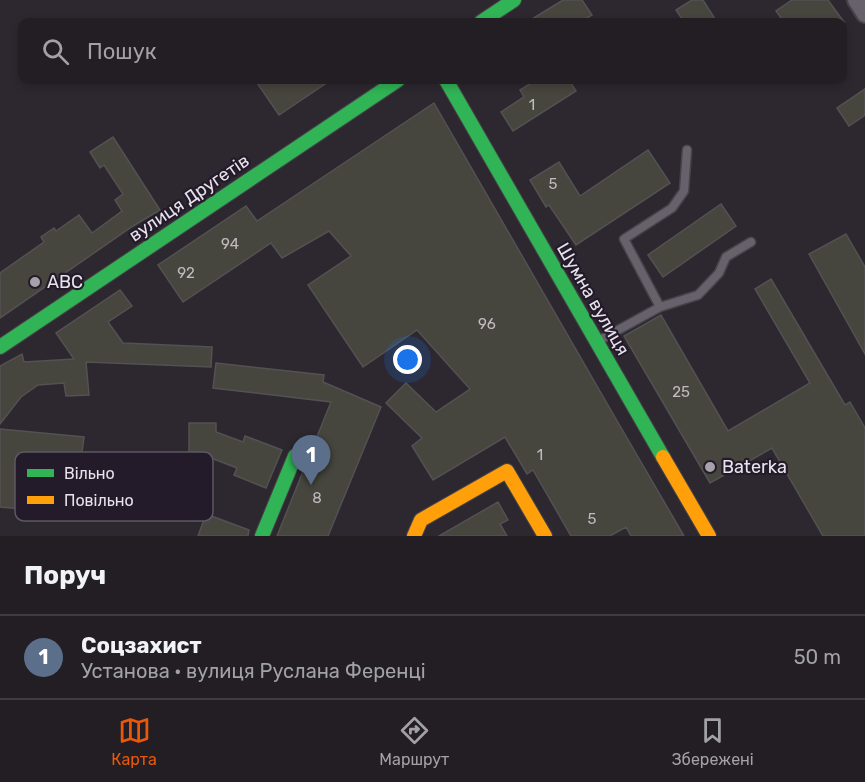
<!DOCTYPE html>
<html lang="uk">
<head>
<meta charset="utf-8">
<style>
  body { margin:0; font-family:Rubik,sans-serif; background:#2a272c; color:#f1f3f6 }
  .you { position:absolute; left:408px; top:360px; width:21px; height:21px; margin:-15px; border:4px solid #fff; border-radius:50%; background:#1a73e8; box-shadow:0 0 0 9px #1a73e833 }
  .badge { display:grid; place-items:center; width:39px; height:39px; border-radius:50%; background:#ea580c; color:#fff; font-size:20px; font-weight:700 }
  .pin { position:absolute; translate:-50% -50px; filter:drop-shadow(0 2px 3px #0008) }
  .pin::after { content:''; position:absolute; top:32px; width:21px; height:18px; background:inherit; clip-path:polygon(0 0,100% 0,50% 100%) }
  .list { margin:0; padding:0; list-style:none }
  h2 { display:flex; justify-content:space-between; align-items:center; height:78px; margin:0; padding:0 24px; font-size:26px }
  h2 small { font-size:20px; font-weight:400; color:#a2a2a6 }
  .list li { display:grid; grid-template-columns:39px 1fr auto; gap:18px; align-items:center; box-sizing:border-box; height:84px; padding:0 24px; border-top:2px solid #3f3c41 }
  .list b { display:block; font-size:22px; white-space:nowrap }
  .list p { margin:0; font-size:20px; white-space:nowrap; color:#a2a2a6 }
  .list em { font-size:20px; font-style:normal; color:#a2a2a6 }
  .icon { flex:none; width:33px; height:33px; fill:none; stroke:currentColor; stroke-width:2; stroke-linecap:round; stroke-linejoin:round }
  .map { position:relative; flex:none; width:865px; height:536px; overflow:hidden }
  .search { position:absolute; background:#221e24; box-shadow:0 3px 9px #0003; left:18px; right:18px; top:18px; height:66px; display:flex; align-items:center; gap:15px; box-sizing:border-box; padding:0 21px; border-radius:12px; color:#a2a2a6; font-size:22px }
  .sheet { height:162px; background:#221e24 }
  nav { display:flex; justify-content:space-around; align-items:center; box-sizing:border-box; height:84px; border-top:2px solid #3f3c41; background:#221e24; font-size:16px; color:#a2a2a6 }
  nav a { display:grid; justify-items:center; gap:3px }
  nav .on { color:#ea580c }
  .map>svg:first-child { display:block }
  .building { fill:#46453e; stroke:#535252; stroke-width:1.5 }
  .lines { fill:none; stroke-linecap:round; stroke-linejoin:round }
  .lane-casing { stroke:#474349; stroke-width:11 }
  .street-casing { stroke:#474349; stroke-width:20 }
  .fast-casing { stroke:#474349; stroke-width:16 }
  .slow-casing { stroke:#474349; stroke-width:16 }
  .lane { stroke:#67616c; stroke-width:8 }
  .street { stroke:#67616c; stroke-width:16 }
  .fast { stroke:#30b455; stroke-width:14 }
  .slow { stroke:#ff9f0a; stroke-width:14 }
  .poi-dot { fill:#a7a1aa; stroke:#241b2a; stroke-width:2 }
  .labels { text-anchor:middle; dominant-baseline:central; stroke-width:4.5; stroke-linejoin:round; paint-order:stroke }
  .number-label { font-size:15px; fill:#c0bbc0 }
  .street-label { font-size:18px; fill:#e8e2ec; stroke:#241b2a }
  .poi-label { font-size:18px; fill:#e8e2ec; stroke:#241b2a; text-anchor:start }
  .key { fill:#241b2a; stroke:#5f5764; stroke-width:1.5 }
  .key-label { font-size:16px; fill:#e8e2ec }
</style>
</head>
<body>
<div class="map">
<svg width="865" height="536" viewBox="0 0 865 536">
  <rect width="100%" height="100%" fill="#2d2830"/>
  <g class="building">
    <polygon points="563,0 582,0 592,15 580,22 527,22"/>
    <polygon points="692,0 703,0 717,22 684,22 676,10"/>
    <polygon points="792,0 828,0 844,22 784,22 776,11"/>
    <polygon points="255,80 331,80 279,115"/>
    <polygon points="536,80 569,80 576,91 513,131 501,112 524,97 520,90"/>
    <polygon points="865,89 865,115 849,126 837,108"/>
    <polygon points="434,103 616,419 684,536 631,536 626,527 610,536 571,536 533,470 527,474 505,437 433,480 412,446 422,438 386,403 406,383 436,412 470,389 417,330 363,367 308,285 351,256 329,231 282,258 271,243 183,302 158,265 246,206 257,221"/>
    <polygon points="113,137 160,210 133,226 0,318 0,273 44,242 41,237 54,228 56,231 79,215 92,233 122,211 115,200 123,194 104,165 100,168 90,152"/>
    <polygon points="648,150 670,183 576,245 549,205 546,207 530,180 559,162 580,196"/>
    <polygon points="721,204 736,226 663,277 648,255"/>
    <polygon points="846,234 865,267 865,354 809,254"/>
    <polygon points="771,279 845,405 850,402 865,428 865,536 823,536 772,448 710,483 624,336 661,315 728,431 810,383 755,289"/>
    <polygon points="120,290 132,306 108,322 123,343 212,347 211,367 86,362 89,395 66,396 64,383 38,385 21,397 0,424 0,366 22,354 24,362 74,359 56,333"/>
    <polygon points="216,363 324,375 323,382 381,407 328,536 277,536 331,402 213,388"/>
    <polygon points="189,423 216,423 216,432 243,442 245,436 282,450 266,488 234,475 237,468 206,456 189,456"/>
    <polygon points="0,429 84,437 81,460 37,458 33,510 0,507"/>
    <polygon points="498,502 508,520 500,524 507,536 439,536"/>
    <polygon points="206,514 249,530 248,536 198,536"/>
  </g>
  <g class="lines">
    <g class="lane-casing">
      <g id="lane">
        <polyline points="660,307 624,239 672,208 684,191 687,150"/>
        <polyline points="600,340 660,307 698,295 719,273 726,257 751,242"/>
      </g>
    </g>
    <g class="street-casing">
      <polyline id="street" points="856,0 865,14"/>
    </g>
    <g class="fast-casing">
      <g id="fast">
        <polyline points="481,22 514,0"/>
        <polyline points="446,80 663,457"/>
        <polyline points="0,347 398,80"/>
        <polyline points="262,536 295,456"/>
      </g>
    </g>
    <g class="slow-casing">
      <g id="slow">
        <polyline points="663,457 709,536"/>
        <polyline points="414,536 421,520 507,471 545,536"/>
      </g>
    </g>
    <use href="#lane" class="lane"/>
    <use href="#street" class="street"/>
    <use href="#fast" class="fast"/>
    <use href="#slow" class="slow"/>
  </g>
  <g class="poi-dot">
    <circle cx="35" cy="282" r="6"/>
    <circle cx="710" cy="467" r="6"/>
  </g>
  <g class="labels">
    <g class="number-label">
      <text x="532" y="105">1</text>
      <text x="553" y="184">5</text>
      <text x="230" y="244">94</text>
      <text x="186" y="273">92</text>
      <text x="487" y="324">96</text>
      <text x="681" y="392">25</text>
      <text x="540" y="455">1</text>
      <text x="317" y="498">8</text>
      <text x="592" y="519">5</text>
    </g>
    <g class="street-label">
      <text transform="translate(189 198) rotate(-34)">вулиця Другетів</text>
      <text transform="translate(593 299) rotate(60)">Шумна вулиця</text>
    </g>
    <g class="poi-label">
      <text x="47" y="282">АВС</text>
      <text x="722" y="467">Baterka</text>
    </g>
  </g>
  <rect x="15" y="452" width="198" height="69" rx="9" class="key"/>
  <rect x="27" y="469" width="27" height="8" fill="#30b455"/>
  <rect x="27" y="496" width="27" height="8" fill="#ff9f0a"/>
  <g class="key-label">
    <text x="64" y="479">Вільно</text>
    <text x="64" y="506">Повільно</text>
  </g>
</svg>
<div class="you"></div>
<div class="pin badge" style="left:311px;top:485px;background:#5c6f8a">1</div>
<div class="search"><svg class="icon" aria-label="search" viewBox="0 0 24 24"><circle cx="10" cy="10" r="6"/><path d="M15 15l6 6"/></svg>Пошук</div>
</div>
<section class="sheet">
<h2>Поруч<small></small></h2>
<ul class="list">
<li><span class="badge" style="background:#5c6f8a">1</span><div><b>Соцзахист</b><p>Установа · вулиця Руслана Ференці</p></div><em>50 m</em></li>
</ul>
</section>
<nav>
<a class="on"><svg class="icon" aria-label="map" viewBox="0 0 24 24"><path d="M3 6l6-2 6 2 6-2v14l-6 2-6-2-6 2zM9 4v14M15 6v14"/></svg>Карта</a>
<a><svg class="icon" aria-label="directions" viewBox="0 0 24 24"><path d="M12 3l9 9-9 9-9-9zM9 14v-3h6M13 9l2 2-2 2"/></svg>Маршрут</a>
<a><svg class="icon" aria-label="saved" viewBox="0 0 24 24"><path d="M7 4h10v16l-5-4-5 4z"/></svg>Збережені</a>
</nav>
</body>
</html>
